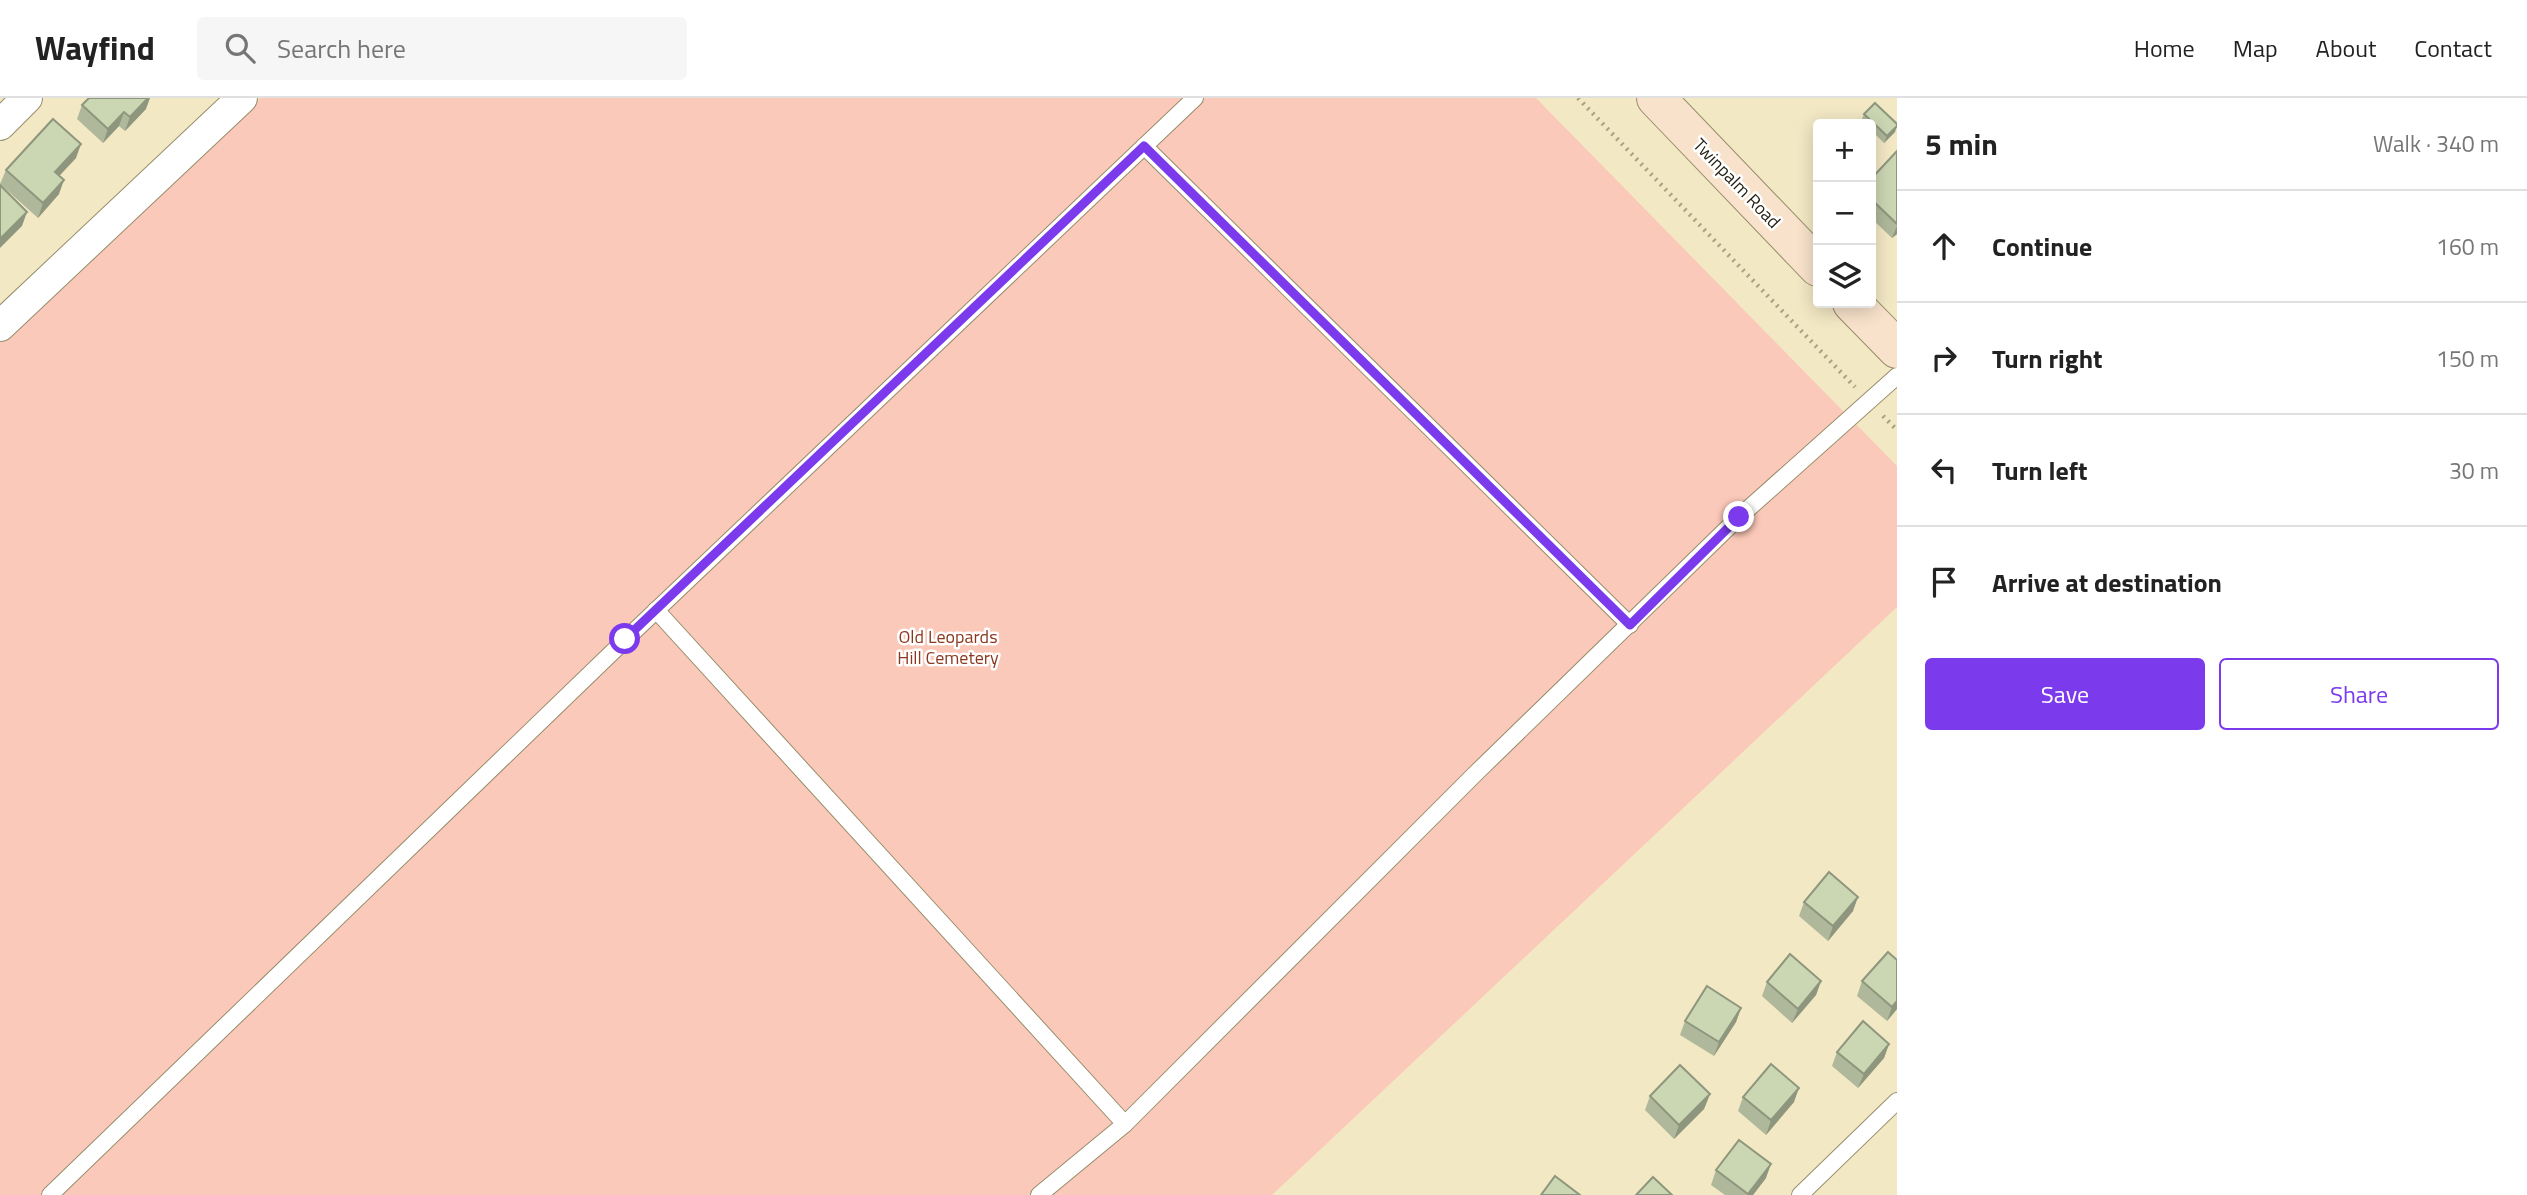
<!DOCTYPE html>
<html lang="en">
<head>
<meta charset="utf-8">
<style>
  body { margin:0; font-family:"Titillium Web",sans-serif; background:#f6f6f6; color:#222 }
  .controls { position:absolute; right:21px; top:21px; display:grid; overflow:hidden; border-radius:7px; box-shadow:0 4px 18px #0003 }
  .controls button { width:63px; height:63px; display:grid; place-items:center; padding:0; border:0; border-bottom:2px solid #e0e0e0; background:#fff; color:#222; font:35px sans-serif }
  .stop { position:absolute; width:21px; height:21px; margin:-16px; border:5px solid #7c3aed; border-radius:50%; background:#fff }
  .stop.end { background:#7c3aed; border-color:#fff; box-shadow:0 2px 7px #0008 }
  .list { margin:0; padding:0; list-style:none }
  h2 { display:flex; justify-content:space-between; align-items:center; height:91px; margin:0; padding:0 28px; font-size:30px }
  h2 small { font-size:23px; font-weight:400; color:#767676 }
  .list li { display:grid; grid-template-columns:46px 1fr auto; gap:21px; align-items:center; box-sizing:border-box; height:112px; padding:0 28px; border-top:2px solid #e0e0e0 }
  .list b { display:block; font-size:26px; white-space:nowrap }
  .list em { font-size:23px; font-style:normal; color:#767676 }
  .actions { display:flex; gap:14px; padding:21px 28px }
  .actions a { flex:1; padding:16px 0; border:2px solid #7c3aed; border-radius:7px; text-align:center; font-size:24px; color:#7c3aed }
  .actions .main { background:#7c3aed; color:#fff }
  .icon { flex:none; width:38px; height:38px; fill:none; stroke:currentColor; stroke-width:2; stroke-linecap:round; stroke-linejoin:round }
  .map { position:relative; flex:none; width:1897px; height:1097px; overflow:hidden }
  header { display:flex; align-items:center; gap:42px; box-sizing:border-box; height:98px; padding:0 35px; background:#fff; border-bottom:2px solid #e0e0e0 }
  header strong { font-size:33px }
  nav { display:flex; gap:38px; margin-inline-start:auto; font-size:24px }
  .search { width:490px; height:63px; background:#f6f6f6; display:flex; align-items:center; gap:18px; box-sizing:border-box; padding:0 24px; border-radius:7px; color:#767676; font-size:26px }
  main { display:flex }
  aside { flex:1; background:#fff }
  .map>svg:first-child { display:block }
  .green { fill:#fbc9b9 }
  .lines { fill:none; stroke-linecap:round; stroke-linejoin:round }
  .service-casing { stroke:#968d6b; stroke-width:18 }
  .minor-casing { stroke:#968d6b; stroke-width:32 }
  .secondary-casing { stroke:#968d6b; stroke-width:40 }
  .path { stroke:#aaa185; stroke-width:4.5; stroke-dasharray:2 5; stroke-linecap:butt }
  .service { stroke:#fff; stroke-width:16 }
  .minor { stroke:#fff; stroke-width:30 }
  .secondary { stroke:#f8e2cb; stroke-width:38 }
  .wall { fill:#afb89a }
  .shaded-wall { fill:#8e967d }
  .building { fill:#cbd6b3; stroke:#8e967d; stroke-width:2 }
  .route { stroke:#7c3aed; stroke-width:9 }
  .labels { text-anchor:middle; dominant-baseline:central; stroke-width:5; stroke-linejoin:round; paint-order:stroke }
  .street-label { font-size:18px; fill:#221e11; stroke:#fff }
  .park-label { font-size:18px; fill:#8a391f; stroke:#fff }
</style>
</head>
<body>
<header>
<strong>Wayfind</strong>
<div class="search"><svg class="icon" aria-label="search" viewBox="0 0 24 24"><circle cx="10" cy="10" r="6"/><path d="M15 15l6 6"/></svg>Search here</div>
<nav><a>Home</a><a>Map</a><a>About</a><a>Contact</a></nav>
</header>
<main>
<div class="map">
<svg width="1897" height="1097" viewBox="0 0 1897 1097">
  <rect width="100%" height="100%" fill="#f3e8c4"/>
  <polygon class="green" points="260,0 1536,0 1897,368 1897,509 1272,1097 0,1097 0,244"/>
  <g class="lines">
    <g class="service-casing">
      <g id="service">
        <polyline points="1144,48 1630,527"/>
        <polyline points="656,512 1125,1026"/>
        <polyline points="50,1097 626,541 1195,0"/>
        <polyline points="1039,1097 1125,1026 1475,676 1739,419 1897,278"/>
        <polyline points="1800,1097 1897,1003"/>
      </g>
    </g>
    <g class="minor-casing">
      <g id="minor">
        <polyline points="0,27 27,0"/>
        <polyline points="0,228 242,0"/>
      </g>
    </g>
    <g class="secondary-casing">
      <g id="secondary">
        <polyline points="1656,0 1818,169"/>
        <polyline points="1852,205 1897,251"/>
      </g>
    </g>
    <g class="path">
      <polyline points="1578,0 1855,289"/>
      <polyline points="1883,318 1897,332"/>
    </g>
    <use href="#service" class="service"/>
    <use href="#minor" class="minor"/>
    <use href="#secondary" class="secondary"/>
  </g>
  <g class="wall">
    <polygon points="82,7 146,11 125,33 119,28 103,45 77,21"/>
    <polygon points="1864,16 1895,34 1884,45 1871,32 1871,26 1864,26 1861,23"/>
    <polygon points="1897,53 1897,136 1892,140 1871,120 1871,81"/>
    <polygon points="76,60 59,77 59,96 38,120 0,86 6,72"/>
    <polygon points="1804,804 1853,813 1828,843 1799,818"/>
    <polygon points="1821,883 1816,897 1792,925 1762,898 1767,884"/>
    <polygon points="1862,883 1897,911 1887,923 1857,898"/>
    <polygon points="1741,910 1736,924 1714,958 1680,937 1685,923"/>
    <polygon points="1889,946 1884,960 1858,990 1832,968 1837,954"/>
    <polygon points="1710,996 1704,1011 1674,1041 1645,1012 1650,998"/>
    <polygon points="1743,999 1794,1004 1766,1037 1738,1013"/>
    <polygon points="1716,1072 1766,1080 1753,1097 1725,1097 1711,1087"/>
  </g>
  <g class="shaded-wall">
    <polygon points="148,0 150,0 146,11 125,33 130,19"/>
    <polygon points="124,14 119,28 103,45 108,31"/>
    <polygon points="1897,28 1895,34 1884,45 1887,38"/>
    <polygon points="81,46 76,60 50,88 55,74"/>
    <polygon points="64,82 59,96 38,120 43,105"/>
    <polygon points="27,114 22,128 0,150 0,141"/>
    <polygon points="1897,128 1897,136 1892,140"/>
    <polygon points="1858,799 1853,813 1828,843 1833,828"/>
    <polygon points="1821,883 1816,897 1792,925 1798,911"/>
    <polygon points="1897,903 1897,911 1887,923 1892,909"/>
    <polygon points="1741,910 1736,924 1714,958 1719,944"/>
    <polygon points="1889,946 1884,960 1858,990 1864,976"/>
    <polygon points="1799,990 1794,1004 1766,1037 1771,1022"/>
    <polygon points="1710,996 1704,1011 1674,1041 1679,1027"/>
    <polygon points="1771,1066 1766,1080 1753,1097 1748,1097"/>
  </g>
  <g class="building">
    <polygon points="89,0 148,0 130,19 124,14 108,31 82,7"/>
    <polygon points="1875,5 1897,26 1897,28 1887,38 1864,16"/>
    <polygon points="53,21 81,46 55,74 64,82 43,105 6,72"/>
    <polygon points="1897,53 1897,126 1871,101 1871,81"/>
    <polygon points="0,87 27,114 0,141"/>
    <polygon points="1829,774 1858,799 1833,828 1804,804"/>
    <polygon points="1888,854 1897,862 1897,903 1892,909 1862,883"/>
    <polygon points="1790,856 1821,883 1798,911 1767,884"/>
    <polygon points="1707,888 1741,910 1719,944 1685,923"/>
    <polygon points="1863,923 1889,946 1864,976 1837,954"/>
    <polygon points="1771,966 1799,990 1771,1022 1743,999"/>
    <polygon points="1680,967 1710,996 1679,1027 1650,998"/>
    <polygon points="1739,1042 1771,1066 1748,1096 1716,1072"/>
    <polygon points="1555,1078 1580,1097 1541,1097"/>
    <polygon points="1653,1079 1672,1097 1636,1097"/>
  </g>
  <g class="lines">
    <polyline class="route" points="625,541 1144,48 1630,527 1739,419"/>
  </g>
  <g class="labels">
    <g class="street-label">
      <text transform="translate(1737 85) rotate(46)">Twinpalm Road</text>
    </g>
    <g class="park-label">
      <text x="948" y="538">Old Leopards<tspan x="948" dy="21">Hill Cemetery</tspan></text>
    </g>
  </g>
</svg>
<div class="controls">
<button>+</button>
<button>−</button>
<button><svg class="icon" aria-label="layers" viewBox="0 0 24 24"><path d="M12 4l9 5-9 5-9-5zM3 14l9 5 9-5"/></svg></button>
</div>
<div class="stop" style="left:625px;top:541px"></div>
<div class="stop end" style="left:1739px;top:419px"></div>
</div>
<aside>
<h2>5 min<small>Walk · 340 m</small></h2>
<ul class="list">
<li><svg class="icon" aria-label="ahead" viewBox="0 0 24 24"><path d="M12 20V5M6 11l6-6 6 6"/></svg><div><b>Continue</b></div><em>160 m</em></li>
<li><svg class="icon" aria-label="right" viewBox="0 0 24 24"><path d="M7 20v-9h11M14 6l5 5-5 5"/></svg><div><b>Turn right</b></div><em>150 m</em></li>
<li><svg class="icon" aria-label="left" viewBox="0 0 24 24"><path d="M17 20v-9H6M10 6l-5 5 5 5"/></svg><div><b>Turn left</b></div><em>30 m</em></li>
<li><svg class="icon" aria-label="arrive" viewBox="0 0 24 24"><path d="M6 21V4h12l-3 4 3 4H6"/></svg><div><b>Arrive at destination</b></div></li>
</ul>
<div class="actions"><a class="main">Save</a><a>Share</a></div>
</aside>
</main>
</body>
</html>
